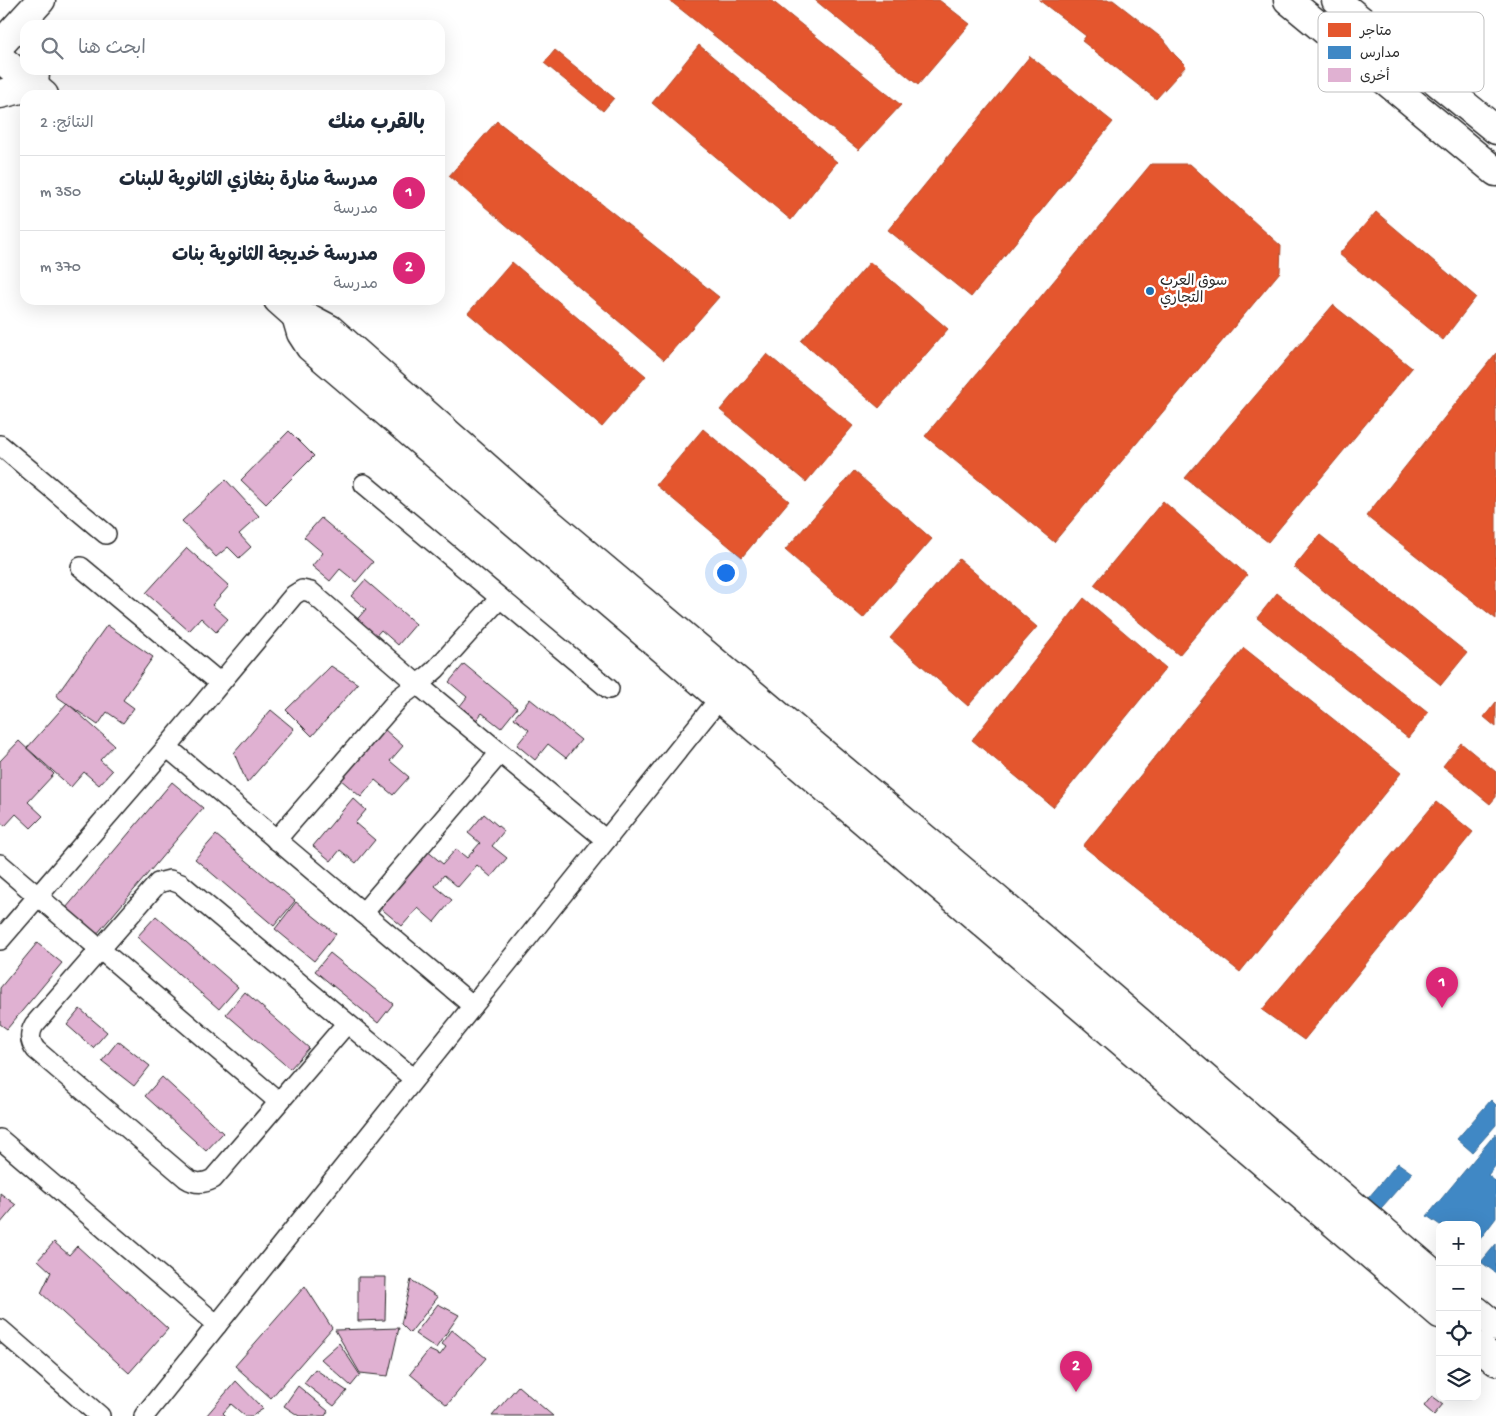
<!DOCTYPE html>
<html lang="ar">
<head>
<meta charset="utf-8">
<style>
  body { margin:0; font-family:"Gochi Hand","Playpen Sans Arabic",sans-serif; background:#f6f6f7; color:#1f2937; direction:rtl }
  .controls { position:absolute; right:15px; bottom:15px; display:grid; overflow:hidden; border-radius:10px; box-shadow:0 5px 20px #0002 }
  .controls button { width:45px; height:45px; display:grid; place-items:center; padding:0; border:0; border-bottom:1px solid #e0e1e3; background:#fff; color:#1f2937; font:25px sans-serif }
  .you { position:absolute; left:725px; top:572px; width:18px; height:18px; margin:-12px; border:4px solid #fff; border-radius:50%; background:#1a73e8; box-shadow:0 0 0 8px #1a73e833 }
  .badge { display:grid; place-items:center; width:32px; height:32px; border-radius:50%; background:#db2777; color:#fff; font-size:16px; font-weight:700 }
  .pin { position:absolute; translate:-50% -41px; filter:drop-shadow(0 1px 2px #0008) }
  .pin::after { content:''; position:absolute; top:26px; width:18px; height:15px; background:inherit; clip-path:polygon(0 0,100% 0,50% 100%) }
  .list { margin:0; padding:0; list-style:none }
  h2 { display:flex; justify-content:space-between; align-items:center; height:65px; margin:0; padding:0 20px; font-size:21px }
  h2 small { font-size:16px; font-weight:400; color:#747a83 }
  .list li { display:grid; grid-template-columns:32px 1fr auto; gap:15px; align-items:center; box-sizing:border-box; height:75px; padding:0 20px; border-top:1px solid #e0e1e3 }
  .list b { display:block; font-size:19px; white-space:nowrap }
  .list p { margin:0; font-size:16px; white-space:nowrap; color:#747a83 }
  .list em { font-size:16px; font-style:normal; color:#747a83 }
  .icon { flex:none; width:28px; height:28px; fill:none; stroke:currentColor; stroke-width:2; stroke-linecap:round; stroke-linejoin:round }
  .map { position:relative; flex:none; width:1496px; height:1416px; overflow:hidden; direction:ltr }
  .search { position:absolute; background:#fff; box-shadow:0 5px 20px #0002; left:20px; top:20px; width:425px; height:55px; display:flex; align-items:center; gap:12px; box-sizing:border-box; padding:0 18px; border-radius:15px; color:#747a83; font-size:19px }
  .panel { position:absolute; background:#fff; box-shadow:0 5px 20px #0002; left:20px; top:90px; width:425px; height:215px; border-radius:15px; direction:rtl }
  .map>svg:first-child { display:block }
  .shops { fill:#e4572e; stroke:#ac4a2d }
  .schools { fill:#3f88c5; stroke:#396c97 }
  .building { fill:#e0b1d2; stroke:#2b2b2b }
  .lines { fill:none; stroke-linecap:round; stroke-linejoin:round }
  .street-casing { stroke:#2b2b2b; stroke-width:22 }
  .secondary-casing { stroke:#2b2b2b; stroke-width:31 }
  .primary-casing { stroke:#2b2b2b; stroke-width:31 }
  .street { stroke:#fff; stroke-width:19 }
  .secondary { stroke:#fff; stroke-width:28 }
  .primary { stroke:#fff; stroke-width:28 }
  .poi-dot { fill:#1f6fb2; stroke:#fff; stroke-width:2 }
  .labels { text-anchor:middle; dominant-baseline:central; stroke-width:5; stroke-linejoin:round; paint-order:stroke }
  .poi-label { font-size:15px; fill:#2b2b2b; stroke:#fff; text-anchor:start }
  .key { fill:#fff; stroke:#bfbfbf; stroke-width:1 }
  .key-label { font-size:14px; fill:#2b2b2b }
</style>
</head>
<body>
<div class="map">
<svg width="1496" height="1416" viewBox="0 0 1496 1416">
  <rect width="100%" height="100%" fill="#fff"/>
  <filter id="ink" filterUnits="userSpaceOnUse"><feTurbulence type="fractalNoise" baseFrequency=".02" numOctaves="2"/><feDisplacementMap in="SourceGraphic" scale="10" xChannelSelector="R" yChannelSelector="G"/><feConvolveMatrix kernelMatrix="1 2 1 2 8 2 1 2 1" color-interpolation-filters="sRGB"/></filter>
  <g filter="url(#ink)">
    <g class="shops">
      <polygon points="669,0 771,0 901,105 859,150"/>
      <polygon points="815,0 939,0 970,24 918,85"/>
      <polygon points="1039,0 1113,0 1163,39 1174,54 1186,66 1156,99 1082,41 1086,36"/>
      <polygon points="699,45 837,162 791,220 652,103"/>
      <polygon points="555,50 614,98 603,111 544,63"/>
      <polygon points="1030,56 1113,122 971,297 888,230"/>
      <polygon points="497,121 719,297 664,360 449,176"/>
      <polygon points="1151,164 1190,164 1281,246 1280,272 1054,542 925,436"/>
      <polygon points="1376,212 1476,297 1443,340 1339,254"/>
      <polygon points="512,262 646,376 602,427 468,313"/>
      <polygon points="870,262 948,329 879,408 801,341"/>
      <polygon points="1333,305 1412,368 1268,542 1185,478"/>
      <polygon points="1496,353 1496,619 1366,516"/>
      <polygon points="767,354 853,426 806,482 720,410"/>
      <polygon points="703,429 789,501 742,557 656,485"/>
      <polygon points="854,471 932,539 863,618 785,550"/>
      <polygon points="1163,501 1247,575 1179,655 1094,585"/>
      <polygon points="1320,535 1467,653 1441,685 1294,567"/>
      <polygon points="959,559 1037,627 968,706 890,638"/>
      <polygon points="1277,593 1428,713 1408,738 1257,618"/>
      <polygon points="1084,598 1166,668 1053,807 972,740"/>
      <polygon points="1244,648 1401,773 1240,972 1083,846"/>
      <polygon points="1496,702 1496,727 1484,717"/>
      <polygon points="1461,743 1496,772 1496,797 1490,804 1443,766"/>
      <polygon points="1436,802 1473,832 1304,1040 1262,1010"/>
    </g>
    <g class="schools">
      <polygon points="1491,1100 1496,1105 1496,1125 1472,1152 1457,1139"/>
      <polygon points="1496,1133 1496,1165 1488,1175 1496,1182 1496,1218 1477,1243 1477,1225 1440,1225 1427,1216"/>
      <polygon points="1398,1163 1412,1173 1375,1215 1363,1204"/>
      <polygon points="1496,1244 1496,1273 1481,1262"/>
    </g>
    <g class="building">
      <polygon points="289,431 314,456 266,504 241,480"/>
      <polygon points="226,480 259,516 239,534 251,547 239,558 228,547 216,557 182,521"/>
      <polygon points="321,518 373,562 356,582 340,569 330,581 312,566 323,553 304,537"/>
      <polygon points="187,548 229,586 212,605 228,619 216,632 201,618 189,631 146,593"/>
      <polygon points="365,580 416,624 398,645 381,630 371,641 353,624 366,609 351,596"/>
      <polygon points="107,625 153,657 123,700 134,708 123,723 107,712 98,725 56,696"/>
      <polygon points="464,664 517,708 501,728 482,713 473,724 456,711 467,697 449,682"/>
      <polygon points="331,666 358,684 312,736 286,710"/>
      <polygon points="530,699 581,740 566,758 548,744 535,760 517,745 529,730 514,718"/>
      <polygon points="67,703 114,745 100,760 112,771 99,785 84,772 71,787 27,748"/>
      <polygon points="271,710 294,729 247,783 234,753"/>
      <polygon points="384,729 403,746 390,761 409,777 393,795 375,780 361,797 340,779"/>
      <polygon points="19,741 54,774 28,802 43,816 31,828 16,814 5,826 0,822 0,761"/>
      <polygon points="172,782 203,808 97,934 66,908"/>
      <polygon points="353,798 366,810 355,823 375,840 356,863 340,850 331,861 313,846"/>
      <polygon points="484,814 504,831 492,846 507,858 491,877 477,865 458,887 444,875 435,886 452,900 434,922 418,908 402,926 378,906 426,850 443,864 456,849 467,858 480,843 468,833"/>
      <polygon points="216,835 295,901 274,926 195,859"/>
      <polygon points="296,902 336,934 314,961 275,929"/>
      <polygon points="156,916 238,987 219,1009 137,937"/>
      <polygon points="37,943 62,963 7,1029 0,1024 0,988"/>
      <polygon points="330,953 393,1004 378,1023 315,971"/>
      <polygon points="245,992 309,1048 290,1069 226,1014"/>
      <polygon points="80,1009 107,1032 93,1048 67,1025"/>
      <polygon points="118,1041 150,1066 134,1086 102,1061"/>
      <polygon points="162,1077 223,1133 206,1151 145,1096"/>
      <polygon points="0,1193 16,1205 0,1224"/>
      <polygon points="54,1242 69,1255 77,1246 168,1329 129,1373 41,1293 51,1272 38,1260"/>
      <polygon points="358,1277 386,1277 385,1320 358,1321"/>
      <polygon points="411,1280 438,1297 410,1333 401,1324"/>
      <polygon points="305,1286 332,1328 271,1398 235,1366"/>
      <polygon points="438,1304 459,1315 436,1348 415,1334"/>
      <polygon points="399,1328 388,1376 360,1373 335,1330"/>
      <polygon points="452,1330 486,1358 447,1405 410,1374 429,1350 440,1355 446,1347 442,1344"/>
      <polygon points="339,1343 360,1375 351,1386 321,1359"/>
      <polygon points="315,1369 347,1391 334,1406 304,1383"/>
      <polygon points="236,1381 263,1409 252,1416 245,1416 231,1404 223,1413 226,1416 206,1416"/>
      <polygon points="298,1386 328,1411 325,1416 299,1416 284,1406"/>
      <polygon points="518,1386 553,1416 492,1416"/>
      <polygon points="1432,1396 1443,1404 1434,1415 1424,1406"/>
    </g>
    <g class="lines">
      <g class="street-casing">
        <g id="street">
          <polyline points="0,445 106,534"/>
          <polyline points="364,484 609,689"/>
          <polyline points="81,567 220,683"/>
          <polyline points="167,747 473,1006"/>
          <polyline points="276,840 400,697 427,677 436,669 500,598"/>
          <polyline points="0,864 279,1102"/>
          <polyline points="363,913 500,753"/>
          <polyline points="0,940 167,747 294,595 302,590 311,592 417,684 606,840"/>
          <path d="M347,1023L213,1179C203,1184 195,1184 186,1178L36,1050C29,1041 29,1034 34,1025L158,883L170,880L181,884L414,1079"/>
          <polyline points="0,1139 217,1325"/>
          <polyline points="0,1329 100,1416"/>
          <polyline points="144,1416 720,698"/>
        </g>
      </g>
      <g class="secondary-casing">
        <g id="secondary">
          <polyline points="0,45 41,0"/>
          <polyline points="0,58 44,95"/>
          <polyline points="0,94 34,86 35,73"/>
          <polyline points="278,300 296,316 313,320 330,329 545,519 993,896 1271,1135 1440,1279"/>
          <polyline points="296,316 301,333 310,347 1440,1314"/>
          <polyline points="1477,1311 1496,1327"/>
          <polyline points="1477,1346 1496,1361"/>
        </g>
      </g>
      <g class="primary-casing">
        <g id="primary">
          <polyline points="1288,0 1496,172"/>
          <polyline points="1336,0 1496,130"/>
        </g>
      </g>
      <use href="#street" class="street"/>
      <use href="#secondary" class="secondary"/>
      <use href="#primary" class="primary"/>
    </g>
  </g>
  <circle class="poi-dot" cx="1150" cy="291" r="5"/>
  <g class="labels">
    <g class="poi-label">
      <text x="1160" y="282">سوق العرب<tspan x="1160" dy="17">التجاري</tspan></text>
    </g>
  </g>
  <rect x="1318" y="12" width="166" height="80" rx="8" class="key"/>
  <rect x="1328" y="23" width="23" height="14" fill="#e4572e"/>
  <rect x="1328" y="46" width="23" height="13" fill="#3f88c5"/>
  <rect x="1328" y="68" width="23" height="14" fill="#e0b1d2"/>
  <g class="key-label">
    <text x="1360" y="35">متاجر</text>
    <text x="1360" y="57">مدارس</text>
    <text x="1360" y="80">أخرى</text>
  </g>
</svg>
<div class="controls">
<button>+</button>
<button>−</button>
<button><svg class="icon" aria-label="locate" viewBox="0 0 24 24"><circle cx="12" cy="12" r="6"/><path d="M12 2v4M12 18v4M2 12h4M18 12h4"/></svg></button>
<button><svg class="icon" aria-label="layers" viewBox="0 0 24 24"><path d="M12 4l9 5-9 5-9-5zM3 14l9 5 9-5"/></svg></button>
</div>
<div class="you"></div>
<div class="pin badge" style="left:1442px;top:1008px">1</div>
<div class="pin badge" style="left:1076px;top:1392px">2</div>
<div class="search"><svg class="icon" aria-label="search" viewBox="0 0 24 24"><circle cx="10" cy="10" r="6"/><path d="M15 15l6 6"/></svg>ابحث هنا</div>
<section class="panel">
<h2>بالقرب منك<small>النتائج: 2</small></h2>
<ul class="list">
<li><span class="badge">1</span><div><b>مدرسة منارة بنغازي الثانوية للبنات</b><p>مدرسة</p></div><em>350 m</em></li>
<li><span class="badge">2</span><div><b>مدرسة خديجة الثانوية بنات</b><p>مدرسة</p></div><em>370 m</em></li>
</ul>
</section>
</div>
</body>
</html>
